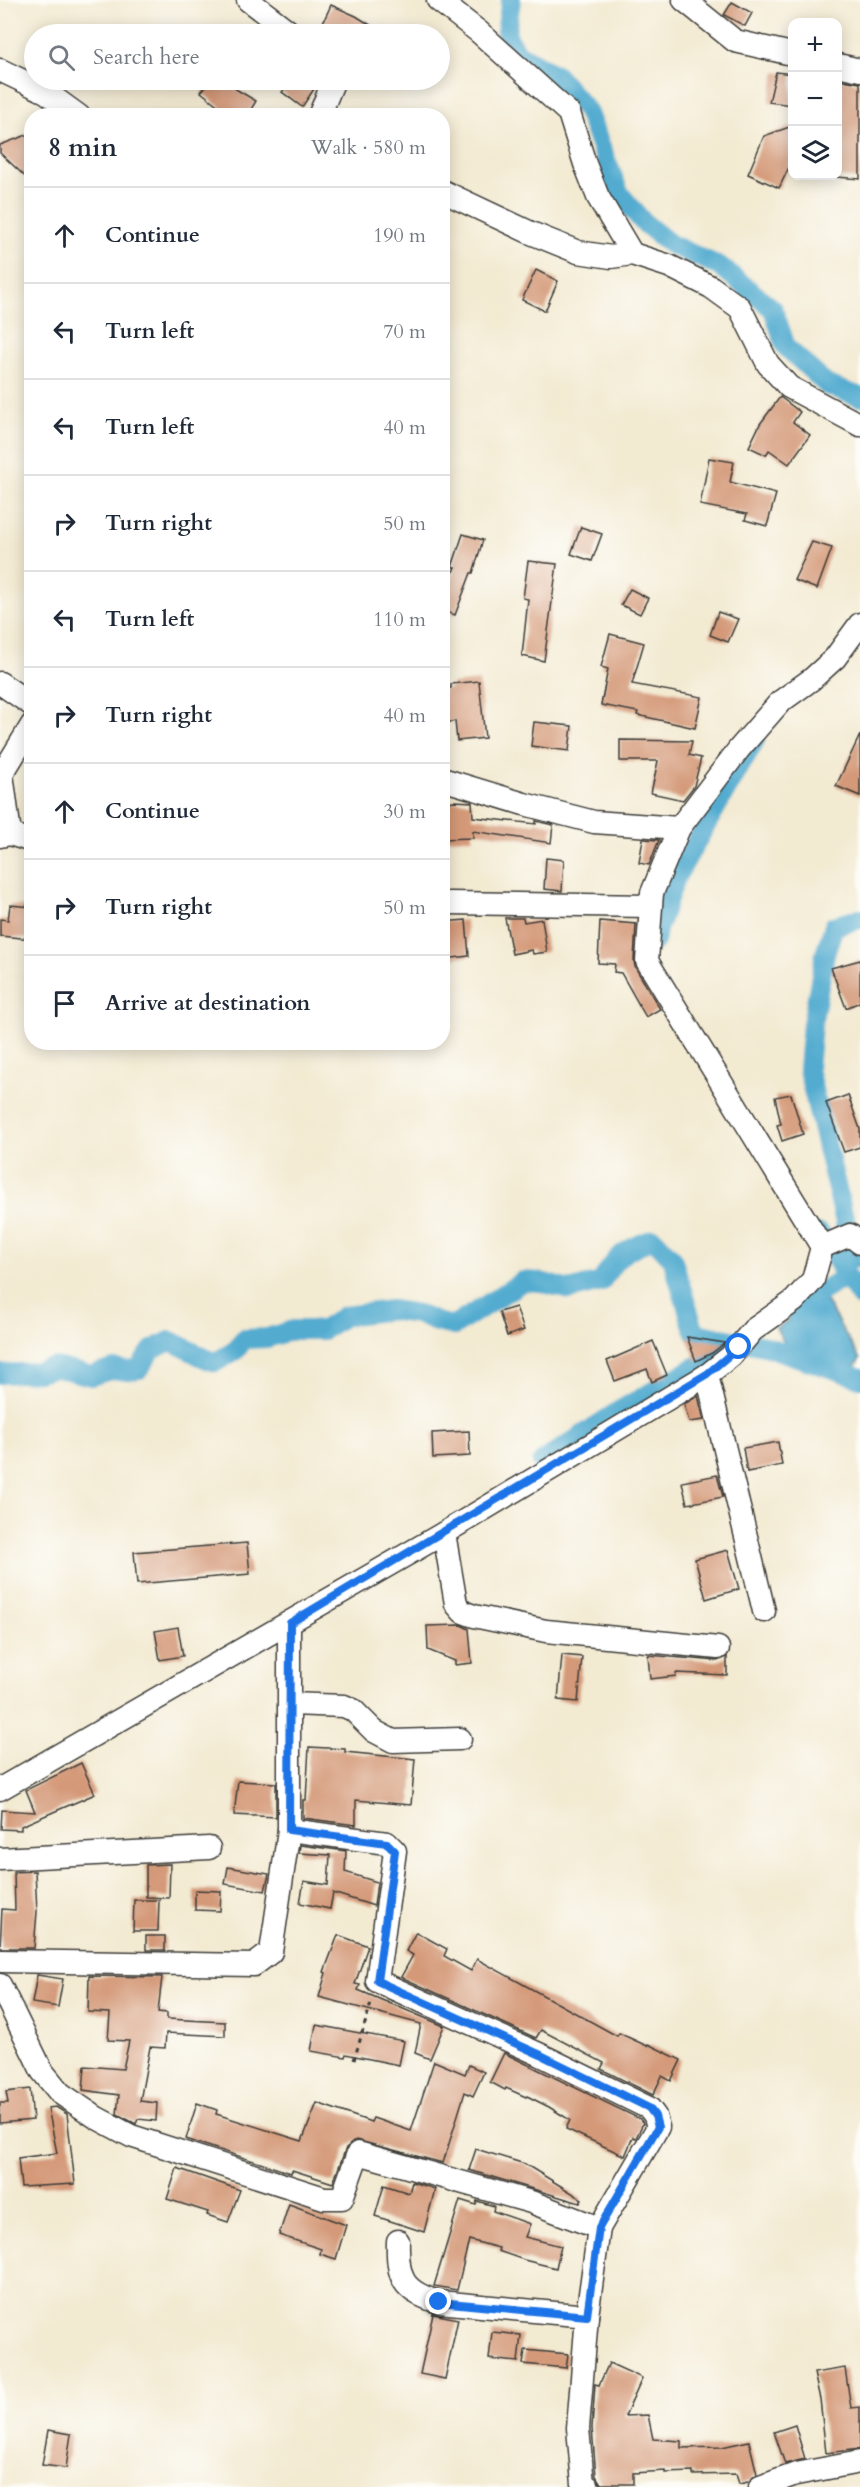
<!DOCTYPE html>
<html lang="en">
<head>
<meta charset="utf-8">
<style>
  body { margin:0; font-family:Cardo,serif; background:#f6f6f7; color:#1f2937 }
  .controls { position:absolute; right:18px; top:18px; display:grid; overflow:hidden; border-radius:12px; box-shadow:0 3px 15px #0003 }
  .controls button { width:54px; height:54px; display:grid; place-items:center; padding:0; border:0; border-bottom:2px solid #e0e1e3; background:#fff; color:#1f2937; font:30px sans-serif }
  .stop { position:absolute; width:18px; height:18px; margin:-14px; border:4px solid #1a73e8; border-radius:50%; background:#fff }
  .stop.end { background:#1a73e8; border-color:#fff; box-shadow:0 2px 6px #0008 }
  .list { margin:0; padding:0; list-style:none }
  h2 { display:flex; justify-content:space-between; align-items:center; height:78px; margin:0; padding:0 24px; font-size:26px }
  h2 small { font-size:20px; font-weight:400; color:#747a83 }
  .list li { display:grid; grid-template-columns:39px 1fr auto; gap:18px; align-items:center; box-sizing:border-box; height:96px; padding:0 24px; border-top:2px solid #e0e1e3 }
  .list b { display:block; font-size:22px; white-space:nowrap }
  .list em { font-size:20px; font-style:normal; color:#747a83 }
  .icon { flex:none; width:33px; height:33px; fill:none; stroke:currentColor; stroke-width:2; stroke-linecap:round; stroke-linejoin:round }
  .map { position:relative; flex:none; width:860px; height:2487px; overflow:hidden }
  .search { position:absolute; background:#fff; box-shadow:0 3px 15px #0003; left:24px; top:24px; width:426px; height:66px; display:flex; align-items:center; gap:15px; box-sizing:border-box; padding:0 21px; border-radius:33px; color:#747a83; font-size:22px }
  .panel { position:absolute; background:#fff; box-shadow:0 3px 15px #0003; left:24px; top:108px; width:426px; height:942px; border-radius:24px }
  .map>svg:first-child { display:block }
  .water { fill:#53acd0; stroke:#386476; stroke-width:1.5 }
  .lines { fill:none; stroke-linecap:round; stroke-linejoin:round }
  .stream { stroke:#53acd0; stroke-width:5 }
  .canal { stroke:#53acd0; stroke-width:20 }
  .building { fill:#d49978 }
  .minor-casing { stroke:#3c3b37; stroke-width:25 }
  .path { stroke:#3c3b37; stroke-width:3; stroke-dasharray:4.5 4.5; stroke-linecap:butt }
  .minor { stroke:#fff; stroke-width:22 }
  .route { stroke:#1a73e8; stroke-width:8 }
</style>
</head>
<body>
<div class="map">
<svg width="860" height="2487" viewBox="0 0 860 2487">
  <rect width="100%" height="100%" fill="#fdfcf7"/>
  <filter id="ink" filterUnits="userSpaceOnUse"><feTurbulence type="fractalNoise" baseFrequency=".0167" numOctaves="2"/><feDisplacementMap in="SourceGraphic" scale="12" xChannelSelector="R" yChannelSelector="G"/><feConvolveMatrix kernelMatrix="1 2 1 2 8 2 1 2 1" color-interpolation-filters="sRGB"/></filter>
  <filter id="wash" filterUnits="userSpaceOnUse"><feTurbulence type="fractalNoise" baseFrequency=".008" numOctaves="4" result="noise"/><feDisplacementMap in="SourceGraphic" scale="24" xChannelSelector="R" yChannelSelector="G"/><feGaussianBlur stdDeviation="1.35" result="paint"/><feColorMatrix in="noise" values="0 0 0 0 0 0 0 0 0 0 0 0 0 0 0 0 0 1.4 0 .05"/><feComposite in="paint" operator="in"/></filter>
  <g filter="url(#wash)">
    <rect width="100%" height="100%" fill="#f3ead2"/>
    <polygon class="water" points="824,1298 860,1359 853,1369 787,1348 776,1328"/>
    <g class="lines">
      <polyline class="stream" points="841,1269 860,1264"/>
      <g class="canal">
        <polyline points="511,0 506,33 515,52 557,76 587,111 619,193 643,222 670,244 721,267 773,309 786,347 827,385 860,397"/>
        <polyline points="655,941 657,929 676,877 755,740"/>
        <polyline points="820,1234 860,1297"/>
        <polyline points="841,1269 851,1256 845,1222 808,1069 812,1024 825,954 834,926 860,919"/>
        <polyline points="791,1310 847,1276"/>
        <path d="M0,1374L38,1372L56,1367L91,1376L113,1369L128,1371L139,1369L152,1350L170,1341C187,1347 197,1357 216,1362L236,1350L244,1339L267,1338L293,1330H323L344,1316L391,1310L417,1314L436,1322L454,1326L523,1281L541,1282L569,1290L601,1282C617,1255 625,1249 654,1239L672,1258L695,1333L765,1346L860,1378"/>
        <polyline points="542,1462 617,1412 730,1347"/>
      </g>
    </g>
    <g id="blocks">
      <g class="building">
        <polygon points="732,2 752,13 745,26 724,15"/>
        <polygon points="331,5 356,16 385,34 331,34 320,29"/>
        <polygon points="776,72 792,74 792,105 769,102"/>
        <polygon points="837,79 860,83 860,179 837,177"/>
        <polygon points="211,80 240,80 234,88 256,101 247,116 231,116 201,92"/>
        <polygon points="292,80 320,80 302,107 282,92"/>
        <polygon points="792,126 792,161 779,188 748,174 764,136"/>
        <polygon points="32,133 32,183 0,153 0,145"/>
        <polygon points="536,270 558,281 545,311 522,300"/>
        <polygon points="780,397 800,412 793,422 810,435 789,464 769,450 766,455 749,447 760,424"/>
        <polygon points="709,458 734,462 730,482 776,494 767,526 745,520 747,514 700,505"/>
        <polygon points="581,527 602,534 592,561 571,554"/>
        <polygon points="463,534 483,540 473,573 471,573 455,615 442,610 442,600 455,567 452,567"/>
        <polygon points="812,542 832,548 817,589 794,580"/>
        <polygon points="528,561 557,564 544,661 522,656 528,599 523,598"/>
        <polygon points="630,589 648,598 640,614 621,605"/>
        <polygon points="718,612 738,619 728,642 710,635"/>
        <polygon points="610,634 644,643 632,684 702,697 695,728 637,715 638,712 601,705 608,669 601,667"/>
        <polygon points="479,681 485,738 457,741 455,721 442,724 442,690 451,688 451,684"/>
        <polygon points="534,722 572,726 569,751 531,746"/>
        <polygon points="860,735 860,796 836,786"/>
        <polygon points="620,740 692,741 689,755 701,758 694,786 683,800 651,793 658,761 620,761"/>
        <polygon points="454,801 472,802 473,817 536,824 536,821 553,825 551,843 473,831 473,838 442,839 442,803"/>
        <polygon points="643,839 659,840 649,865 639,863"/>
        <polygon points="546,858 564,860 562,891 544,889"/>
        <polygon points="10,905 32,907 32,939 0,936 0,919 8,920"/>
        <polygon points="505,918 523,918 524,922 542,919 547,952 533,954 532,950 512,954"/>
        <polygon points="466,920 469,956 444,959 442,922"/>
        <polygon points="600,921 636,924 634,960 635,967 660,1009 646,1017 621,973 614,972 615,964 598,963"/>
        <polygon points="860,960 860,1002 846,1008 831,968"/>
        <polygon points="791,1094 803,1134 782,1141 777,1125 781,1124 775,1097"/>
        <polygon points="848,1095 860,1129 860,1147 844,1152 826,1103"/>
        <polygon points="516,1307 524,1330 507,1336 499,1312"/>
        <polygon points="687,1337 725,1343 712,1353 696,1361"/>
        <polygon points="653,1341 667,1375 652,1382 647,1369 615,1381 607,1361"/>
        <polygon points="698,1396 704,1420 689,1422 684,1404"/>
        <polygon points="469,1431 470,1456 433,1458 432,1433"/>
        <polygon points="778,1442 782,1465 747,1472 743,1448"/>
        <polygon points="717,1475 723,1497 687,1504 682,1482"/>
        <polygon points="247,1543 250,1574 137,1584 134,1552"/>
        <polygon points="728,1550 739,1589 706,1599 695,1559"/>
        <polygon points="461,1625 469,1629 472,1663 455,1665 455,1661 428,1650 427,1626"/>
        <polygon points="178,1627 183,1656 160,1660 155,1631"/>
        <polygon points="562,1655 582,1657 578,1702 558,1700"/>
        <polygon points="648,1655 717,1661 727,1657 727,1675 676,1673 676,1676 650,1679"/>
        <polygon points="309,1747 345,1749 345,1752 415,1759 411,1805 356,1800 356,1825 303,1818 303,1800 306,1800"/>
        <polygon points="81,1763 95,1794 21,1826 21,1830 1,1829 2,1810 35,1812 26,1790"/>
        <polygon points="238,1781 276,1783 276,1817 234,1815"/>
        <polygon points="300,1845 346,1851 345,1872 377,1882 374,1906 333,1893 330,1909 300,1903 304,1881 328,1885 330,1855 299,1853"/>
        <polygon points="170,1864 169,1898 146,1897 146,1865"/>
        <polygon points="228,1867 269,1874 265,1891 225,1884"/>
        <polygon points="35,1871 37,1912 34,1948 0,1948 2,1909 15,1910 14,1872"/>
        <polygon points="195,1890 221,1891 220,1911 195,1910"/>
        <polygon points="134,1900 159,1900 158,1931 133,1931"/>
        <polygon points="416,1932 447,1949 444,1956 471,1971 477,1959 617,2036 619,2033 647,2046 648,2044 681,2060 671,2081 662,2076 653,2095 601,2069 604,2063 541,2030 536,2038 401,1977 413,1955 406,1951"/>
        <polygon points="338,1935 368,1946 355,1984 360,1985 358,1990 444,2026 430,2059 415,2053 421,2024 319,1997 326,1973 324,1972"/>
        <rect x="146" y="1936" width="19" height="14"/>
        <polygon points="37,1975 63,1979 58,2007 32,2003"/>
        <polygon points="89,1976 162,1977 158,2012 167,2013 167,2019 225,2022 225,2036 166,2033 165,2048 150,2047 140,2101 157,2103 156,2121 138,2119 136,2124 117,2114 119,2095 83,2090 85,2066 123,2069 129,2041 108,2040 110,2013 88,2012"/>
        <polygon points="316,2025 404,2041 399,2065 346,2054 345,2057 311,2051"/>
        <polygon points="504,2053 640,2119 643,2123 636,2138 633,2137 625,2156 566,2129 570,2120 549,2107 527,2096 526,2097 506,2088 505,2090 490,2082"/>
        <polygon points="434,2061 465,2074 469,2065 484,2072 473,2096 465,2092 443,2163 356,2140 346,2148 333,2183 292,2170 291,2173 186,2139 197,2103 217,2110 216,2114 302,2141 317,2103 371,2122 373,2118 411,2131"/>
        <polygon points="30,2089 33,2120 0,2123 0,2103 8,2103 6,2092"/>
        <polygon points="56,2107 67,2114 75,2184 21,2187 18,2158 57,2153 48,2108"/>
        <polygon points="476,2149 525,2164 582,2199 580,2203 469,2170"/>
        <polygon points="177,2168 240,2190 228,2222 207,2215 208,2212 167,2199"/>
        <polygon points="412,2182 435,2189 424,2232 375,2216 384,2185 409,2193"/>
        <polygon points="460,2200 476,2205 477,2201 494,2206 493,2211 530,2224 525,2237 561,2246 556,2268 524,2260 498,2251 499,2248 469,2240 457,2290 434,2286"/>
        <polygon points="289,2204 346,2225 336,2259 320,2254 321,2249 279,2235"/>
        <polygon points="433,2314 458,2319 445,2379 420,2374"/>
        <polygon points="492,2332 521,2335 518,2362 489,2359"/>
        <polygon points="525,2350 568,2354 566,2368 523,2364"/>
        <polygon points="609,2363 642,2378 625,2416 648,2415 653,2439 681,2441 681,2448 722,2447 749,2441 757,2474 748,2482 739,2484 736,2474 693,2475 693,2472 665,2473 665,2471 633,2473 633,2484 601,2484 596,2476 592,2428 595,2384 599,2385"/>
        <polygon points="845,2368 851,2408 860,2407 860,2449 826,2453 820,2399 814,2373"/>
        <polygon points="795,2425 805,2459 785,2464 774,2432"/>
        <polygon points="48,2430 71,2434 66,2468 42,2465"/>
      </g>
    </g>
  </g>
  <g filter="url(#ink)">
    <use href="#blocks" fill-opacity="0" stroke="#3c3b37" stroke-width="1.5"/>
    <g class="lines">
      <g class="minor-casing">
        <g id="minor">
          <polyline points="248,0 292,34"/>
          <polyline points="438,0 479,32 569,113 585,164 598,197 632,254"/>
          <polyline points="684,0 735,41 792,54"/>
          <polyline points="838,65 860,70"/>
          <polyline points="0,70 46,92 79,116"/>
          <polyline points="319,116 334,80"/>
          <polyline points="442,191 531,233 578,252 611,257 632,254 669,266 711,287 740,308 768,364 789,387 860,425"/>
          <polyline points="0,683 32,705"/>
          <polyline points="442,779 524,804 594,822 679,828"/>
          <polyline points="10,834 32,841"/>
          <polyline points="0,836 10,834 2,774 32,725"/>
          <polyline points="449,903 649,906"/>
          <polyline points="822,1247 850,1235 860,1243"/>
          <polyline points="707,1375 764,1611"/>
          <polyline points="444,1533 456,1604 463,1612 474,1616 546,1631 718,1648"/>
          <polyline points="290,1704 344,1706 353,1710 374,1731 393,1741 460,1739"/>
          <polyline points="0,1789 444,1533 707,1375 731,1356 753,1330 794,1301 813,1280 822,1247 647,961 652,893 679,828 739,749 780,702 812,679 835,658 860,624"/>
          <polyline points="289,1830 289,1623"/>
          <polyline points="0,1859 209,1848"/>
          <polyline points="0,1961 254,1965 271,1952 289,1830 387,1843 395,1851 377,1981 541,2055 649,2108 655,2116 658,2127 599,2228"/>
          <polyline points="0,1985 42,2071 60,2093 97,2118 131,2136 324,2198 342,2198 358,2153 531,2202 599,2228 587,2316 578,2428 583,2484 588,2487"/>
          <path d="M398,2241C397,2277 402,2292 439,2302L587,2316"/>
          <polyline points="760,2487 796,2474 860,2462"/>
        </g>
      </g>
      <polyline class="path" points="354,2060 372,2000"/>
      <use href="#minor" class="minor"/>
    </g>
  </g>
  <g class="lines" filter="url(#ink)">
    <polyline class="route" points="439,2302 587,2316 599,2228 658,2127 655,2116 649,2108 541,2055 377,1981 395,1851 387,1843 289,1830 290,1623 707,1374 739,1347"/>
  </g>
</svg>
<div class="controls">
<button>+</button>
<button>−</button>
<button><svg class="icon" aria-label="layers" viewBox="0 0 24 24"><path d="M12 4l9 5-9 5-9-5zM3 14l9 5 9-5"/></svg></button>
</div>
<div class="stop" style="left:739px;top:1347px"></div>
<div class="stop end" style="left:439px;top:2302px"></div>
<div class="search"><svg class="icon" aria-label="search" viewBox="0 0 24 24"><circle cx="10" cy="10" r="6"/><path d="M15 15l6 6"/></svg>Search here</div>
<section class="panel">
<h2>8 min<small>Walk · 580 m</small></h2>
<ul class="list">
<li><svg class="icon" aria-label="ahead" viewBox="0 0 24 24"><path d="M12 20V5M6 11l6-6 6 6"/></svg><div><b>Continue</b></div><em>190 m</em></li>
<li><svg class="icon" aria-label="left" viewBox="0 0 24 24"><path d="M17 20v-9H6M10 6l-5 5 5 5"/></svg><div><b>Turn left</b></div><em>70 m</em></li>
<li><svg class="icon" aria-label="left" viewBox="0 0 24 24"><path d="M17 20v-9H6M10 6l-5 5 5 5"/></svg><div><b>Turn left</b></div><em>40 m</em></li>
<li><svg class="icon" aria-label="right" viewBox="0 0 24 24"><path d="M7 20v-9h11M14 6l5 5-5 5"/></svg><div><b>Turn right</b></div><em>50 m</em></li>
<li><svg class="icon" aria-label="left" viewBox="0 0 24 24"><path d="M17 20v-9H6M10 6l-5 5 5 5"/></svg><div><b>Turn left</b></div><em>110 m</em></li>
<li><svg class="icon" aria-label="right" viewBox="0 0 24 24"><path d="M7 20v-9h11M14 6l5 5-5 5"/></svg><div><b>Turn right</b></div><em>40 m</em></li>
<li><svg class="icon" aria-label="ahead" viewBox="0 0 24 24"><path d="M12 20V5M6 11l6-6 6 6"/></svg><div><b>Continue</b></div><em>30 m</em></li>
<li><svg class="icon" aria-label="right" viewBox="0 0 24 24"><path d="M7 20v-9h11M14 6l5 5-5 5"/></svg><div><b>Turn right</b></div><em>50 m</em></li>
<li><svg class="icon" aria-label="arrive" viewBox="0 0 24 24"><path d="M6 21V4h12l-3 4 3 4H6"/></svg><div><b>Arrive at destination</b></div></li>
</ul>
</section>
</div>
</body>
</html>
